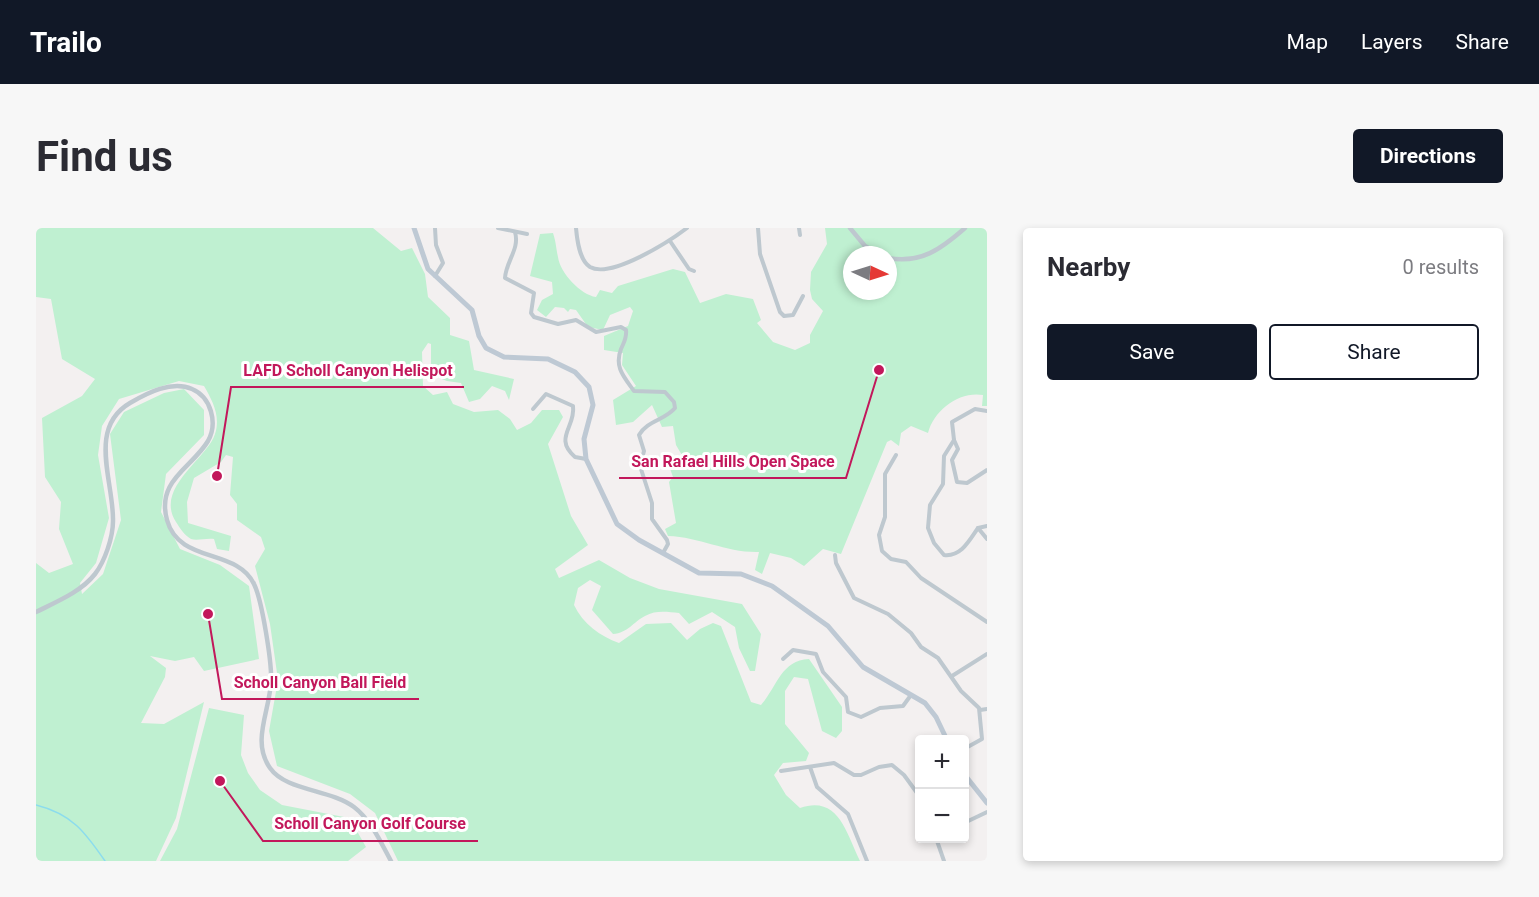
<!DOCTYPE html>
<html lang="en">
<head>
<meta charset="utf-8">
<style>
  body { margin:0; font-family:Roboto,sans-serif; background:#f7f7f7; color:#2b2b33 }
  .controls { position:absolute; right:18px; bottom:18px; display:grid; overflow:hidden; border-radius:6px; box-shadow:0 3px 9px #0003 }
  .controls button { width:54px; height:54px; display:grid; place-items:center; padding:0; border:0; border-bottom:2px solid #e1e1e2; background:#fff; color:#2b2b33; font:30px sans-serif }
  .compass { position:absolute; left:807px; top:18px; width:54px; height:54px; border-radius:50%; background:#fff; box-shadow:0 3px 9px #0003; rotate:94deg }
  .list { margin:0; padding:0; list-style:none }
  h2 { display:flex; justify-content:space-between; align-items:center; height:78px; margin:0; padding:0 24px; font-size:26px }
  h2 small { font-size:20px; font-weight:400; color:#7c7c81 }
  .actions { display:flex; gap:12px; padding:18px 24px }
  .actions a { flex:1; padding:14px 0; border:2px solid #111827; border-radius:6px; text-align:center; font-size:21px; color:#111827 }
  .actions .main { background:#111827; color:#fff }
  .map { position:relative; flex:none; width:951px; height:633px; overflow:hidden; border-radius:6px }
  header { display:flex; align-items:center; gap:36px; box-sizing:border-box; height:84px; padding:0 30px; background:#111827; color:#fff }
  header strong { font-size:28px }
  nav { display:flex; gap:33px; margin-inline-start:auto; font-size:21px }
  .intro { display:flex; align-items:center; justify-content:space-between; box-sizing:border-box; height:144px; padding:0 36px }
  h1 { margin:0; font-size:42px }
  .button { padding:15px 27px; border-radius:6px; background:#111827; color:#fff; font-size:21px; font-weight:700 }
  main { display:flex; gap:36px; padding:0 36px }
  aside { flex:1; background:#fff; border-radius:6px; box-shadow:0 3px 9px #0003 }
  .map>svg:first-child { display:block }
  .green { fill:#bff0d1; fill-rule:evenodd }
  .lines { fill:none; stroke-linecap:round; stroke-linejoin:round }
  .stream { stroke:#8cdced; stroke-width:1.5 }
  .minor { stroke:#bec8cf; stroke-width:4 }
  .tertiary { stroke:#bec8cf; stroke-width:4.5 }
  .secondary { stroke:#bec9d4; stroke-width:5 }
  .leader { fill:none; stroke:#c2185b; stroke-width:2 }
  .callout-dot { fill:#c2185b; stroke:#fff; stroke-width:2 }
  .callout-label { font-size:16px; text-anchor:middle; font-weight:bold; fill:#c2185b; stroke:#fff; stroke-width:6; stroke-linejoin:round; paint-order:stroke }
</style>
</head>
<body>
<header>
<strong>Trailo</strong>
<nav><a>Map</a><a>Layers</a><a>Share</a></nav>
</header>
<div class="intro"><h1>Find us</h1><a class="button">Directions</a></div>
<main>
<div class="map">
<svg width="951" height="633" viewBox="0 0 951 633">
  <rect width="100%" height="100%" fill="#f3f0f0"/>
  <g class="green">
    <path d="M0,0H337L365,23L376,20L389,46L392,69L414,90V107L433,113L438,142L478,151L473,172L469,163L456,158L444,171L433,174L425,155L411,153L395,147V116L392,115L386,124L387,158L397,167L411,164L417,176L438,184L462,182L474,191L481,202L495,195L506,182H523L527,189L512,216L535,288L552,317L519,341L523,350L563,332L594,350L623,361L706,376L725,406L719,443H714L703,420L699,399L676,384L653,396L643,385C631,384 620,382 609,388C597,394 592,405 577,406L556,382L565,358L554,352L542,360L538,377C547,396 564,408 583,415L610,396L635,395L651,412L664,401L677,395L685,398L715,474L725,477C741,459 745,432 773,431L806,479V503L800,510L786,503L772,451L758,449L749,463V496L773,525L770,533L747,535L738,547L750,567L764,580C803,567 810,605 824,633H362L339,585L314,566L241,538L233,503L242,452L234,396L219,338L229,321L225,309L201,292V276L194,267L197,229L190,227L185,234L158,250L151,274L152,295L195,308L193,323L181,321L178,311C170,310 161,313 155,311C148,307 144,300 140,294C118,260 171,231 179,206C185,188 176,172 168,158L143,153L83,171L66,198L62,227L73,290L60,335L44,355L46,366L67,346L85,292L74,206L88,184L128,165L148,161L168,182V207L130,246L125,284L144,321L184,337L213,358L223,431L168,443L158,429L139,433L114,428L130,440L129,449L105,495L128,496L168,474L140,590L120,633H0V335L13,345L37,336L23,301L25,274L9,249L6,190L46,168L59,151L26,131L15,71L0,69Z"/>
    <path d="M789,0H951V178H946L947,167C923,163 898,182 892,205L875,198L865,205L863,218L855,212L851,214L805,326L787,321L768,338L755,330L734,325L726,346L719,342L723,324C691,325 664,309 632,308L629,301L640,295L633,254L637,249L632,235L647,229L640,217L637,198L626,199L616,177L597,194L580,197L577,172L600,158L586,137L587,125L568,122V108L592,98L597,83L594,79L574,87L567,102L552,99L540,82L534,81L532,84L528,80L519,79L510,89L501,82L506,72L517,66L516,54L494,48L504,6L517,5C520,14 520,20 522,29C524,45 545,67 560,69L564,62L576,65L582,58L637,41L649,44L664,75L690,66L717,71L725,92L721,95L737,114L759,122L774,115V107L787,83L776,71L774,62L775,44L791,16ZM816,27H852V63H816Z"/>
    <polygon points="173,480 208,487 205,527 212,545 224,562 246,577 308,589 317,596 330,619 312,633 124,633 141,601"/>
  </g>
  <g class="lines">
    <path class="stream" d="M0,577C36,586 49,604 69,633"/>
    <g class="minor">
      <polyline points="399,0 400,17 407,35 399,48"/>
      <polyline points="462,0 491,6"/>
      <path d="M540,0C541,11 543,32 554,39C575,51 634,13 651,0"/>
      <polyline points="722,0 724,26 744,84 748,88 757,87 767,68"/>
      <polyline points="763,0 764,7"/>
      <path d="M479,4C484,21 470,33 469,50L498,65L495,85L498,89L522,96L540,92L560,104L585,99L590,102C591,110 588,114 585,121C578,139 588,149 598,163L629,164L638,174L639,180C629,192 611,193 603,207L608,223L604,238L616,275V291L631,312L632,316L627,325"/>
      <polyline points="634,13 653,41 658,43"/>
      <path d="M497,181L510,166L537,178C540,199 517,210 539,229L550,231"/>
      <path d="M951,183L939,181L916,194L918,212L908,228L907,256L894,277L892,300L898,315L908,327C925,329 933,313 942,300L951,311"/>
      <polyline points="918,212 922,221 916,232 921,254 931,255 951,242"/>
      <polyline points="860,227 849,246 849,289 843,307 846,323 855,331 870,334 885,350 951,394"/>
      <polyline points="942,300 951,298"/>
      <polyline points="799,327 800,335 818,370 852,386 875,405 885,419 902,430 925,463 943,480 946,511 928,521"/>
      <polyline points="747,431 757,422 780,426 787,444 810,469 812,484 825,489 844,480 867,478 875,467"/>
      <polyline points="916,448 951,426"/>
      <polyline points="944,482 951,481"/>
      <polyline points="774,539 781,559 812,586 831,633"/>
      <polyline points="745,543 798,535 818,547 825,547 843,539 856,537 868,547 884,569"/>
      <polyline points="884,574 881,583 884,587"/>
      <polyline points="928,595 951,584"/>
      <polyline points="900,610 908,633"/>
    </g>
    <g class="tertiary">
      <polyline points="814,0 829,18 844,27"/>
      <path d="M852,30C885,36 905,21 929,0"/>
      <path d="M0,384C20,374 45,364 59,346C69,333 77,309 77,293C78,254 51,200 94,175C111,165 136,152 156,161C175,169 182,195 172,213C156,240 120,252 131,292C143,336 201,320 218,356C226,372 236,435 235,453C234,483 215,513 234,540C250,563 294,561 318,579C335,592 345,615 355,633"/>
    </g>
    <g class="secondary">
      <polyline points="378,0 392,41 436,82 443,108 450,120 468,129 512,131 539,144 553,159 557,177 548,211 550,231 581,296 603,312 663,345 705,346 736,358 792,398 827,439 889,475 900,489 911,512"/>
      <polyline points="928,546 951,575"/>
    </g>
  </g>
  <path class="leader" d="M181 248L195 159H428M843 142L810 250H583M172 386L186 471H383M184 553L227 613H442"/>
  <g class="callout-dot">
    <circle cx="181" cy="248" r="6"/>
    <circle cx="843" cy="142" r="6"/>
    <circle cx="172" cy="386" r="6"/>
    <circle cx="184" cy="553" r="6"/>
  </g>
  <g class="callout-label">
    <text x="312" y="148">LAFD Scholl Canyon Helispot</text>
    <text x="697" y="239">San Rafael Hills Open Space</text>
    <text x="284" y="460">Scholl Canyon Ball Field</text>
    <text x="334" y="601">Scholl Canyon Golf Course</text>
  </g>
</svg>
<div class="controls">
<button>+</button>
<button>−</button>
</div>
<svg class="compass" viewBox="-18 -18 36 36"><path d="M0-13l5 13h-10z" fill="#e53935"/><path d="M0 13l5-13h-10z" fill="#7c7c81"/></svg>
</div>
<aside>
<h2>Nearby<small>0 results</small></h2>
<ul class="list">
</ul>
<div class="actions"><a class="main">Save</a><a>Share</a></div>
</aside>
</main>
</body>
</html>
